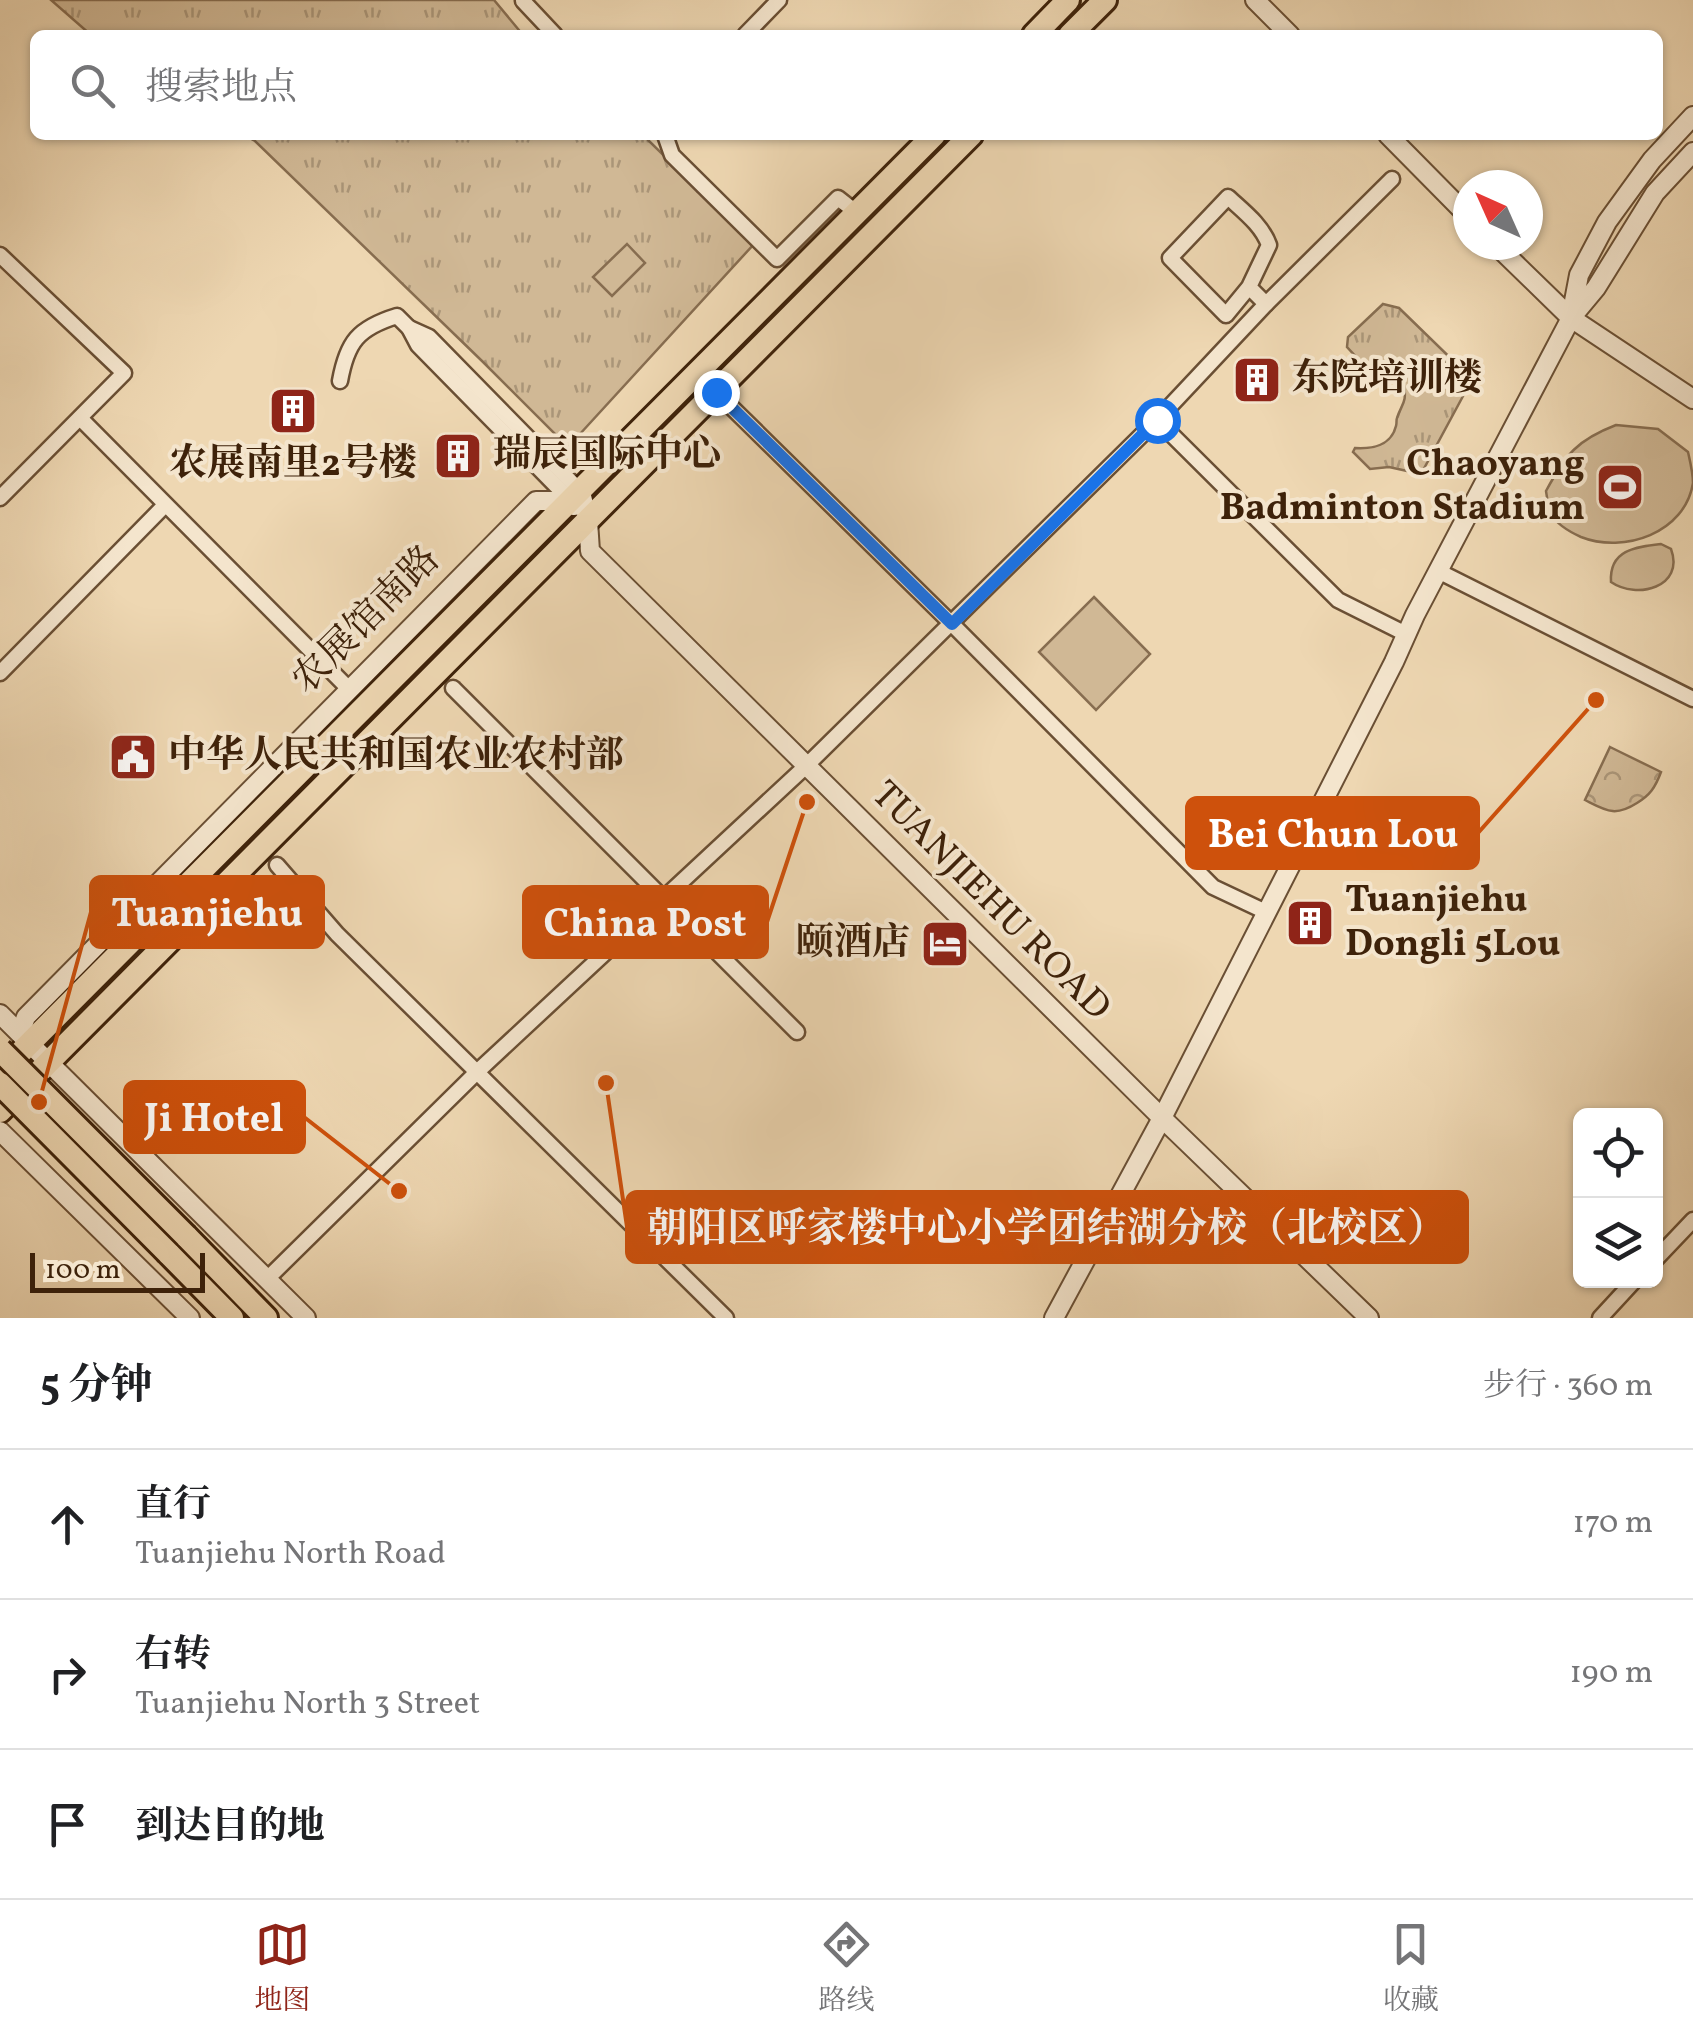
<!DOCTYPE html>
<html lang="zh">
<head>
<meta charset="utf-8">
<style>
  body { margin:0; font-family:Vollkorn,"Noto Serif SC",serif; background:#f6f6f6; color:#202124 }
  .controls { position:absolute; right:30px; bottom:30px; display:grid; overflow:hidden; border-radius:15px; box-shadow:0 2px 8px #0004 }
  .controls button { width:90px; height:90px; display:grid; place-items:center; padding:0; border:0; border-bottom:2px solid #e0e0e0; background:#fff; color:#202124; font:50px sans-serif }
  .compass { position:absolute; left:1453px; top:170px; width:90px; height:90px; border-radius:50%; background:#fff; box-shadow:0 2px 8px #0004; rotate:315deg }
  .scale { position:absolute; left:30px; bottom:25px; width:175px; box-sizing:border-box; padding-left:10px; border:5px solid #3e220a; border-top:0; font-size:28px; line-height:35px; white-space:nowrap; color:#3e220a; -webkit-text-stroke:8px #f4e5cd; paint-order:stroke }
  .stop { position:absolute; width:30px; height:30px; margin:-22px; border:8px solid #1a73e8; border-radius:50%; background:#fff }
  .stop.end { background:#1a73e8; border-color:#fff; box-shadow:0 2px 10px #0008 }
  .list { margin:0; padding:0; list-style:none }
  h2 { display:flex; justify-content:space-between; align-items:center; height:130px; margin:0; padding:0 40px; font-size:42px }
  h2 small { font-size:32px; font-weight:400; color:#757577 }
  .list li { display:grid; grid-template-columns:65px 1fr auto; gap:30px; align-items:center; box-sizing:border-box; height:150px; padding:0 40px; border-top:2px solid #e0e0e0 }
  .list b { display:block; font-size:38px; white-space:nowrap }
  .list p { margin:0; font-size:32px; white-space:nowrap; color:#757577 }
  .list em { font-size:32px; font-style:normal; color:#757577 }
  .icon { flex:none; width:55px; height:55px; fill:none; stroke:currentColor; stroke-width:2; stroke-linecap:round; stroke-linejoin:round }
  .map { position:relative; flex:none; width:1693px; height:1318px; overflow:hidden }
  .search { position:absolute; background:#fff; box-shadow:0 2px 8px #0004; left:30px; right:30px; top:30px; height:110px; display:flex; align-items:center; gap:25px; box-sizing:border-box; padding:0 35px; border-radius:15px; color:#757577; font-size:38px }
  .sheet { height:580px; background:#fff }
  nav { display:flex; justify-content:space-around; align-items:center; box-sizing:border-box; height:140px; border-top:2px solid #e0e0e0; background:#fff; font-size:28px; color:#757577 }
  nav a { display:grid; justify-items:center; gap:5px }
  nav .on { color:#8f2418 }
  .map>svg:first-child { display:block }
  .grass { fill:url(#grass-tufts); stroke:#876d50; stroke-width:2.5 }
  .forest { fill:url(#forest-crowns); stroke:#876d50; stroke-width:2.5 }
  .pitch { fill:#d0b895; stroke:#876d50; stroke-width:2.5 }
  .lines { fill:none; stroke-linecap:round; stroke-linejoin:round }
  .minor-casing { stroke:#6a4f34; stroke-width:19 }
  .tertiary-casing { stroke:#6a4f34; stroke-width:22 }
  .primary-casing { stroke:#3e220a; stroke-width:28 }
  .trunk-casing { stroke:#3e220a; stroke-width:28 }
  .minor { stroke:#f4e5cd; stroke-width:14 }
  .tertiary { stroke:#f4e5cd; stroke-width:18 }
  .primary { stroke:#eed7b2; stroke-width:22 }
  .trunk { stroke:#eed7b2; stroke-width:22 }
  .trunk-bridge-casing { stroke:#3e220a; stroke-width:28; stroke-linecap:butt }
  .trunk-bridge { stroke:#eed7b2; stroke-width:22 }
  .route { stroke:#1a73e8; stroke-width:12 }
  .labels { text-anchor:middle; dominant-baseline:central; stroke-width:8; stroke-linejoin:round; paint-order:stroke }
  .poi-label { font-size:38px; font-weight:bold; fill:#3e220a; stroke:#f4e5cd; text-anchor:start }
  .street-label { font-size:38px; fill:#3e220a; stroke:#f4e5cd }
  .leader { fill:none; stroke:#ce510c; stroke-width:4 }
  .callout-dot { fill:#ce510c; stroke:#f4e5cd; stroke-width:4 }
  .callout { fill:#ce510c; stroke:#ce510c; stroke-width:4 }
  .callout-label { font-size:40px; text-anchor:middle; font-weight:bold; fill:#fff }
</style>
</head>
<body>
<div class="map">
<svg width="1693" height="1318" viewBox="0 0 1693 1318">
  <defs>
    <pattern id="grass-tufts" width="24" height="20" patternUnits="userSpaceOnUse" patternTransform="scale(2.5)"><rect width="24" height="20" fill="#d0b895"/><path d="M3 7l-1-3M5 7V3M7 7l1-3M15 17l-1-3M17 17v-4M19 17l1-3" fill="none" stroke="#aa9578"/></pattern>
    <pattern id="forest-crowns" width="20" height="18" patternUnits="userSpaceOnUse" patternTransform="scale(2.5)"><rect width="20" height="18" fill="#d0b895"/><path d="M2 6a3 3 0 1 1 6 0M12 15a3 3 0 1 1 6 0" fill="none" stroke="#aa9578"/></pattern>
  </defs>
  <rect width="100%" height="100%" fill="#eed7b2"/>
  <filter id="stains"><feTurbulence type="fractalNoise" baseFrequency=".002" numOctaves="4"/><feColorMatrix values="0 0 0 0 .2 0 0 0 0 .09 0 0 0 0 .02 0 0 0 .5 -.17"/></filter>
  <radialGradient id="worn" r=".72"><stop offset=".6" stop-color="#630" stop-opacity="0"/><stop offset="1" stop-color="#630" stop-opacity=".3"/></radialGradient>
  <g class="grass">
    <polygon points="51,0 494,0 523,35 91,35"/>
    <polygon points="244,135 643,135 754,244 568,447 482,361 255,141"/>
    <path d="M1383,304L1399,308L1469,376V385L1421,474L1389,467L1370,469L1353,452L1355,448C1373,449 1391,446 1396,426C1397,423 1396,420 1397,418C1402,403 1407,403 1404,385L1396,377L1373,375L1347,347L1348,337Z"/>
  </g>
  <path class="forest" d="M1610,747L1661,772C1655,788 1650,795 1637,803C1615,817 1607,811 1585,800Z"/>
  <g class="pitch">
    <polygon points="627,244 645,263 612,296 593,277"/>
    <path d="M1616,425L1658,429L1688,452C1690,461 1693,473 1693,483C1685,533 1624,554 1581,537C1570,532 1557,525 1551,514C1548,507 1547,497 1546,491C1566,454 1577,440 1616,425Z"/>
    <path d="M1661,544L1671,549C1685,587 1637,600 1611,582C1609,550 1635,547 1661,544Z"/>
    <polygon points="1094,597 1150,654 1096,710 1039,652"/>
  </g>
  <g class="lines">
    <g class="minor-casing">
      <g id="minor">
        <polyline points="523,1 555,35"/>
        <polyline points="745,35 779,0"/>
        <polyline points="665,135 672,155 777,259 838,198 857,213"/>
        <polyline points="0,255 124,373 0,498"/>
        <polyline points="1266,304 1392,179"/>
        <polyline points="409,328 429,337 581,492"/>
        <path d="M340,381C347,342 358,328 397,316L409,328L418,345L571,501"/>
        <polyline points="716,392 952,624 1213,887 1266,912"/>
        <polyline points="80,418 349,689"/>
        <polyline points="1157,420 1338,600 1406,634"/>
        <polyline points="1440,572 1693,699"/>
        <polyline points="0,673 165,505"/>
        <polyline points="453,688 797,1032"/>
        <polyline points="277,865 337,934 726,1318"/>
        <polyline points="1656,1259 1693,1220"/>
        <path d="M267,1279L478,1071L806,766L1157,420L1266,304L1249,287L1269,245C1262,225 1243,211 1228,197L1170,258L1226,315L1249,287"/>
        <polyline points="1600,1318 1635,1280"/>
      </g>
    </g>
    <g class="tertiary-casing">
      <g id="tertiary">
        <polyline points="1255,0 1290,35"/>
        <polyline points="1388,135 1468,216"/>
        <polyline points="1496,245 1571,318 1693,399"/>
        <polyline points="1571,317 1579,275 1607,222 1652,160 1693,116"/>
        <polyline points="581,492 588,521 590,551 1162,1118 1369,1318"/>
        <polyline points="0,1014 306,1318"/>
        <polyline points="20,1033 26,1017 536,501 571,501 574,506"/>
        <polyline points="0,1131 190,1318"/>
        <polyline points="1054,1318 1162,1118 1394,662 1415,615 1571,318 1596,288 1655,193 1693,152"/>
      </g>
    </g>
    <g class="primary-casing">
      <g id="primary">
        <polyline points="1034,35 1068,0"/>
        <polyline points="1070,35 1105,0"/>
        <polyline points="0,1073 934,135"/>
        <polyline points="0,1111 971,135"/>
      </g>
    </g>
    <g class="trunk-casing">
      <g id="trunk">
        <polyline points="186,1236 266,1318"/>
        <polyline points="168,1253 232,1318"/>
      </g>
    </g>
    <use href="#minor" class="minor"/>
    <use href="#tertiary" class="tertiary"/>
    <use href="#primary" class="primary"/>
    <use href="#trunk" class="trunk"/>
    <g class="trunk-bridge-casing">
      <g id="trunk-bridge">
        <polyline points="0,1050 186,1236"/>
        <polyline points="0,1084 168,1253"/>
      </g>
    </g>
    <use href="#trunk-bridge" class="trunk-bridge"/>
  </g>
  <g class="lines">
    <polyline class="route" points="716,392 952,624 1157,420"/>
  </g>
  <defs>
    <g id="building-square" transform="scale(2.5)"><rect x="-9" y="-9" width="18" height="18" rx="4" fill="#8f2418" stroke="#f4e5cd"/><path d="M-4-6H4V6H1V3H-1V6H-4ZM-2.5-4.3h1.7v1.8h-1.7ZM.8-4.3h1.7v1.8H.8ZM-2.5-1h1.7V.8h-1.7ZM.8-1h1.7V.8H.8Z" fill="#fff"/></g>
    <g id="stadium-square" transform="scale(2.5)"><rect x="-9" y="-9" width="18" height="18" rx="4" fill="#8f2418" stroke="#f4e5cd"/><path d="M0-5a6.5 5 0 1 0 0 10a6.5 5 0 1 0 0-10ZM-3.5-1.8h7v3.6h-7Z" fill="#fff"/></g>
    <g id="civic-square" transform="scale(2.5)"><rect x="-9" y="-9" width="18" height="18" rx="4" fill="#8f2418" stroke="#f4e5cd"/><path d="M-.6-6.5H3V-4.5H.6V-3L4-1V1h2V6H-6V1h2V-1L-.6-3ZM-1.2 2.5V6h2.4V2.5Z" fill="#fff"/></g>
    <g id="hotel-square" transform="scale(2.5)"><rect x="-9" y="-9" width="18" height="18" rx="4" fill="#8f2418" stroke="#f4e5cd"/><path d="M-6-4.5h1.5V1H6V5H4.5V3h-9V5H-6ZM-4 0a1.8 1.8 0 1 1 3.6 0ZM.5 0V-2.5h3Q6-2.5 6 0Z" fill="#fff"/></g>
  </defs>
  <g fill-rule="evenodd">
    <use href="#building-square" x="1257" y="380"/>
    <use href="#building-square" x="293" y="411"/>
    <use href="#building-square" x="458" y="456"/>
    <use href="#stadium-square" x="1620" y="487"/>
    <use href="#civic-square" x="133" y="757"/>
    <use href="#building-square" x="1310" y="923"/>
    <use href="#hotel-square" x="945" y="944"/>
  </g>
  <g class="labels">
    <g class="poi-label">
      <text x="1292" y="380">东院培训楼</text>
      <text x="493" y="456">瑞辰国际中心</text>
      <text x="293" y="465" text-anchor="middle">农展南里2号楼</text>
      <text x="1585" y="465" text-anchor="end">Chaoyang<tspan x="1585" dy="44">Badminton Stadium</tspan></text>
      <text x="168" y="757">中华人民共和国农业农村部</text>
      <text x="1345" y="901">Tuanjiehu<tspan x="1345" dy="44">Dongli 5Lou</tspan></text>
      <text x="910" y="944" text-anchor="end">颐酒店</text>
    </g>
    <g class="street-label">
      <text transform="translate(367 621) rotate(-45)">农展馆南路</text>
      <text transform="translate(990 902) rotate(45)">TUANJIEHU ROAD</text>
    </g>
  </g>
  <path class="leader" d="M1596 700L1478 833M39 1102L91 912M807 802L767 922M399 1191L304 1117M606 1083L627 1227"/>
  <g class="callout-dot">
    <circle cx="1596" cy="700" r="10"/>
    <circle cx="39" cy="1102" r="10"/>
    <circle cx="807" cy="802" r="10"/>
    <circle cx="399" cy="1191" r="10"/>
    <circle cx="606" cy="1083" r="10"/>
  </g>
  <g class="callout">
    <rect x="1187" y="798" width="291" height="70" rx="10"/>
    <rect x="91" y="877" width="232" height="70" rx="10"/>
    <rect x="524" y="887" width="243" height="70" rx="10"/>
    <rect x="125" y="1082" width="179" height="70" rx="10"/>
    <rect x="627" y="1192" width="840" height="70" rx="10"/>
  </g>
  <g class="callout-label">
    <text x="1333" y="847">Bei Chun Lou</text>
    <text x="207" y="926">Tuanjiehu</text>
    <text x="645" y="936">China Post</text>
    <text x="214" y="1131">Ji Hotel</text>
    <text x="1047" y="1241">朝阳区呼家楼中心小学团结湖分校（北校区）</text>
  </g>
  <rect width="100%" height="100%" filter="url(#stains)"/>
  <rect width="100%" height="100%" fill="url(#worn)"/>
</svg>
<div class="controls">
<button><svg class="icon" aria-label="locate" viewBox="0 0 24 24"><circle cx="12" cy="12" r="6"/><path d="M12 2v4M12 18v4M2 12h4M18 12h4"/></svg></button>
<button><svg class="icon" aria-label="layers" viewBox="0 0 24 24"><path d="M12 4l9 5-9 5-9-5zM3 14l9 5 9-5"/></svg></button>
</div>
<svg class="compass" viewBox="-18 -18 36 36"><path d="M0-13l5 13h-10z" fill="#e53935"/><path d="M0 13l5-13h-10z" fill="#757577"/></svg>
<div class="scale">100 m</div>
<div class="stop" style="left:1157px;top:420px"></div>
<div class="stop end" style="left:716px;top:392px"></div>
<div class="search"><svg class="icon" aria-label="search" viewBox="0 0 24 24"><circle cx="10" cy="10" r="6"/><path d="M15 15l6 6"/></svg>搜索地点</div>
</div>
<section class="sheet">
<h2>5 分钟<small>步行 · 360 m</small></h2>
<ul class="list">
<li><svg class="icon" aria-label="ahead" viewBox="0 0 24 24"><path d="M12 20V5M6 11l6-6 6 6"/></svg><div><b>直行</b><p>Tuanjiehu North Road</p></div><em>170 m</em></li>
<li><svg class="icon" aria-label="right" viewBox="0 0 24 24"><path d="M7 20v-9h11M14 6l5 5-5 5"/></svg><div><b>右转</b><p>Tuanjiehu North 3 Street</p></div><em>190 m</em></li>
<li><svg class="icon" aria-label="arrive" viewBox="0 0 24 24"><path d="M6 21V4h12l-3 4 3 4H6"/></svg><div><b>到达目的地</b></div></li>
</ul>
</section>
<nav>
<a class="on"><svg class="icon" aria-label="map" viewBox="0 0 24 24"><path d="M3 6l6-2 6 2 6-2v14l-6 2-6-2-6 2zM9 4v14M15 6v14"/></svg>地图</a>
<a><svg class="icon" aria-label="directions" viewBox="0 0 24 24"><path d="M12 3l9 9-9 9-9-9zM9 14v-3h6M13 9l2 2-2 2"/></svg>路线</a>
<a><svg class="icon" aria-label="saved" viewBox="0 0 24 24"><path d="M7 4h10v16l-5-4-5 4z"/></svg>收藏</a>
</nav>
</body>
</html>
